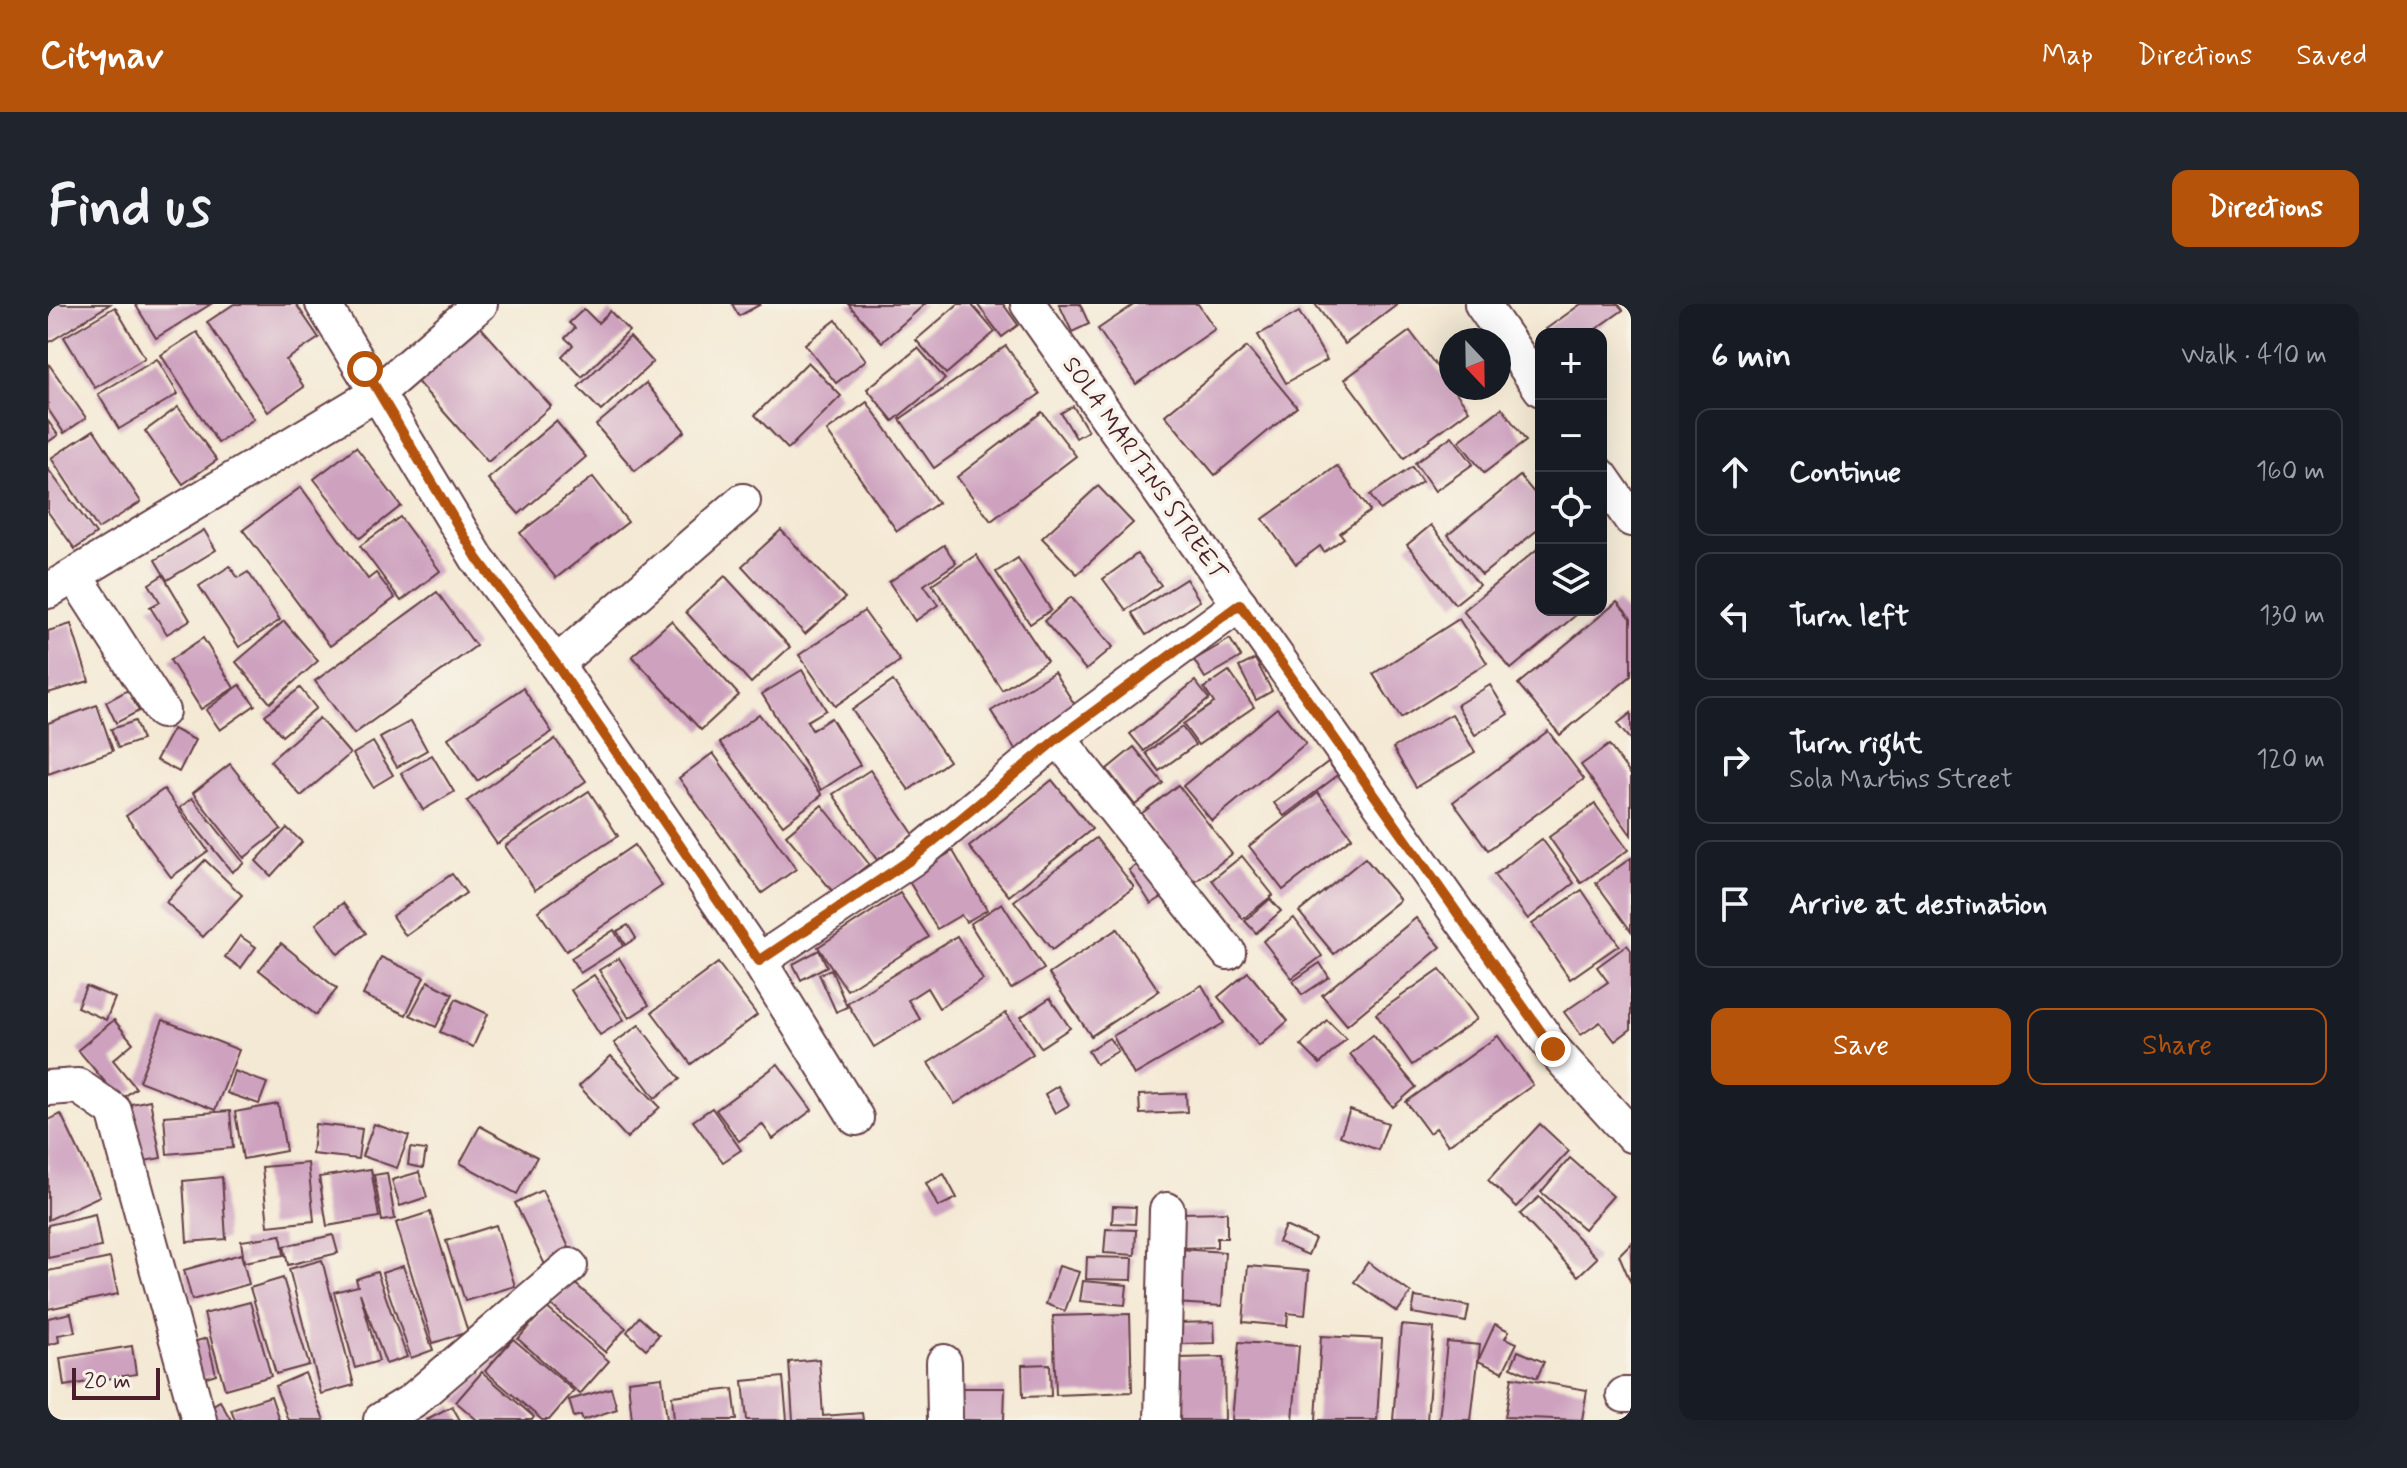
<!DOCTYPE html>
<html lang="en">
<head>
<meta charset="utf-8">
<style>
  body { margin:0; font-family:Mynerve,sans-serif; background:#20242c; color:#f1f3f6 }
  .controls { position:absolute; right:24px; top:24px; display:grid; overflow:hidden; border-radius:16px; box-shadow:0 8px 32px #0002 }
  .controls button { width:72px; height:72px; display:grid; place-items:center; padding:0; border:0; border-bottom:2px solid #363941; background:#171b24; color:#f1f3f6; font:40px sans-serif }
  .compass { position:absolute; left:1391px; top:24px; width:72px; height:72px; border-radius:50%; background:#171b24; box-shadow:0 8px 32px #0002; rotate:158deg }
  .scale { position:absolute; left:24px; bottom:20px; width:88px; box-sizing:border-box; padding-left:8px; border:4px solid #4a1f2b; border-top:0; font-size:22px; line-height:28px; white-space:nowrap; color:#4a1f2b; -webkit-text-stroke:6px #f7f3e8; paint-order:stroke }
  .stop { position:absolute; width:24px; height:24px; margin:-18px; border:6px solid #b45309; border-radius:50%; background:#fff }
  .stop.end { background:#b45309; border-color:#fff; box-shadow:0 2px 8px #0008 }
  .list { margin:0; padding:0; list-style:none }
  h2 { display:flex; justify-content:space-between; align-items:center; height:104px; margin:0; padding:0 32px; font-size:34px }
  h2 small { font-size:26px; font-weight:400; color:#9ea1a6 }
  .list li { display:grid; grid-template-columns:52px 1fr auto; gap:24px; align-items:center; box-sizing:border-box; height:128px; margin:0 16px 16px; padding:0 16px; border:2px solid #363941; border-radius:16px }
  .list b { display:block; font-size:30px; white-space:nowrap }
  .list p { margin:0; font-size:26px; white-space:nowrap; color:#9ea1a6 }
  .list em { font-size:26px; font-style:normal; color:#9ea1a6 }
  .actions { display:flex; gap:16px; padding:24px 32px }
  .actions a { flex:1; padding:18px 0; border:2px solid #b45309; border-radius:16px; text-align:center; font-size:28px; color:#b45309 }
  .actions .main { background:#b45309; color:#fff }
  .icon { flex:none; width:44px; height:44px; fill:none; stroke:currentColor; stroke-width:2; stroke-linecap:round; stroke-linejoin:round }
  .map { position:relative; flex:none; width:1583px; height:1116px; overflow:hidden; border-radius:16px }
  header { display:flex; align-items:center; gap:48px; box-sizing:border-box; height:112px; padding:0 40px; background:#b45309; color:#fff }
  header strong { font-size:38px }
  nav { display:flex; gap:44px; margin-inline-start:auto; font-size:28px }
  .intro { display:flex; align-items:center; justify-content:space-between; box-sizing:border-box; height:192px; padding:0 48px }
  h1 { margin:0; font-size:56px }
  .button { padding:20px 36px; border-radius:16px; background:#b45309; color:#fff; font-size:28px; font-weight:700 }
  main { display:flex; gap:48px; padding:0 48px }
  aside { flex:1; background:#171b24; border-radius:16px; box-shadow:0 8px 32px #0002 }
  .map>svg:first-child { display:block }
  .building { fill:#cea2bf }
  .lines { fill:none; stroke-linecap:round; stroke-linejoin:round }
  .minor-casing { stroke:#643d44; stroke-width:38 }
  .minor { stroke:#fff; stroke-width:34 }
  .route { stroke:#b45309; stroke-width:10 }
  .labels { text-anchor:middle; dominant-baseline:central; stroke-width:7; stroke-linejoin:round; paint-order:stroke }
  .street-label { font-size:24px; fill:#4a1f2b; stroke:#f7f3e8 }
</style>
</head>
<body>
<header>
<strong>Citynav</strong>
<nav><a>Map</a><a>Directions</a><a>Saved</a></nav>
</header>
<div class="intro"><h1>Find us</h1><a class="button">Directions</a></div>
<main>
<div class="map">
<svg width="1583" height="1116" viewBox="0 0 1583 1116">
  <rect width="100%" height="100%" fill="#f7f3e8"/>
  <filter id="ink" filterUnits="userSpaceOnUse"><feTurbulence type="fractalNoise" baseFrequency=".0125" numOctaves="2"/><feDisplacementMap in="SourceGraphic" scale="16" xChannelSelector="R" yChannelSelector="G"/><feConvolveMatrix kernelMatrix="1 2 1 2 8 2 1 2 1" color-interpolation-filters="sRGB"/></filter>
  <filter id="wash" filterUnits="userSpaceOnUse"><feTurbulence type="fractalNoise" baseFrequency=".006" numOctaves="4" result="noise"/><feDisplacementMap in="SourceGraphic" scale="32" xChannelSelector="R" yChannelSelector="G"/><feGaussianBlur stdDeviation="1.8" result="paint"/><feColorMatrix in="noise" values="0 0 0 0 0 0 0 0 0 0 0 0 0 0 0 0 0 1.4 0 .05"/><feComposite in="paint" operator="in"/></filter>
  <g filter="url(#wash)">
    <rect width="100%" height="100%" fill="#f4e9d4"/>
    <g id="blocks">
      <g class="building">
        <polygon points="9,0 62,0 0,39 0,6"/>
        <polygon points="87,0 163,0 108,34"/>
        <polygon points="186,0 248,0 271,34 238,56 256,83 220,108 159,18"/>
        <polygon points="684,0 713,0 691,12"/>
        <polygon points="800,0 877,0 834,38"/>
        <polygon points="910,0 923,0 947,28 898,70 868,36"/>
        <polygon points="929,0 955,0 970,21 954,33"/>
        <polygon points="1011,0 1032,0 1041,20 1024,28"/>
        <polygon points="1087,0 1150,0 1167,25 1088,80 1050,25"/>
        <polygon points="1267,0 1350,0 1297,40"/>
        <polygon points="1533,0 1570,0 1575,6 1541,30 1501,30 1498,25"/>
        <polygon points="67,3 97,54 47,84 16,33"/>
        <polygon points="536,5 550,19 562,7 581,27 534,73 514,52 525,41 517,34 527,24 521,19"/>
        <polygon points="1251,8 1279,56 1238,79 1210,31"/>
        <polygon points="788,16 818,56 788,79 757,40"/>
        <polygon points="429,19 503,102 440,158 366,74"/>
        <polygon points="1362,27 1421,106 1356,154 1297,75"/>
        <polygon points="149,28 206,115 170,139 113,51"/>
        <polygon points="582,33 605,58 553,107 530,83"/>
        <polygon points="958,42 992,90 886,164 852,115"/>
        <polygon points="1199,43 1249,103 1167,171 1117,111"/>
        <polygon points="870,44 897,75 845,117 819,85"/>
        <polygon points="109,55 130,90 71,125 50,90"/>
        <polygon points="760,58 793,92 740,145 707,111"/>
        <polygon points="0,59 38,114 16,129 0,105"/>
        <polygon points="598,79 637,127 587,167 548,121"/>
        <polygon points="819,98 890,199 849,227 779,127"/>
        <polygon points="1025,102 1040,127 1028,134 1013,109"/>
        <polygon points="130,103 169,156 135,180 97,127"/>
        <polygon points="1454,104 1478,137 1436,169 1411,137"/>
        <polygon points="994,108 1028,152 943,217 909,173"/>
        <polygon points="0,117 10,131 0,138"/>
        <polygon points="508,117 538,153 471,210 440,175"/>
        <polygon points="46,126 93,198 50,225 3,154"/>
        <polygon points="1404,132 1425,160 1387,187 1367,159"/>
        <polygon points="308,143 353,202 312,234 266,175"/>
        <polygon points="1289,162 1322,207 1292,229 1296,234 1276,248 1272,242 1248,260 1215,215"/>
        <polygon points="1364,163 1374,178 1332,206 1322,191"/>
        <polygon points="0,165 48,230 27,245 0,208"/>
        <polygon points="1472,172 1493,197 1493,223 1434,271 1400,231"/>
        <polygon points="545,173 580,218 508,274 472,229"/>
        <polygon points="1050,182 1085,219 1029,270 994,234"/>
        <polygon points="253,183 320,275 328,269 347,294 282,342 195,226"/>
        <polygon points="352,213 392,267 353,297 312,242"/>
        <polygon points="1383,221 1431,281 1407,300 1359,241"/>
        <polygon points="156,226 168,246 119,276 107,256"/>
        <polygon points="733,226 797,294 757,330 694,262"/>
        <polygon points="896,241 908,259 876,281 890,301 867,317 841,278"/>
        <polygon points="1493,242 1493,306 1534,306 1463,365 1415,307"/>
        <polygon points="1089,250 1113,281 1078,306 1055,275"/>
        <polygon points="928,251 999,357 954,386 884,280"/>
        <polygon points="970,254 1003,306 982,320 948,268"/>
        <polygon points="182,262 190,274 200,268 232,316 191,343 151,282"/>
        <polygon points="115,271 142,316 119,330 102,303 112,298 101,280"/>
        <polygon points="677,272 742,343 703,379 638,308"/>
        <polygon points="1138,275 1152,297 1098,331 1084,309"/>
        <polygon points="389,288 428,342 306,430 267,377"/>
        <polygon points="1023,293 1065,343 1038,366 996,317"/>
        <polygon points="1569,298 1583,314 1583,372 1512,431 1470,380"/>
        <polygon points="816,307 852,357 787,402 751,351"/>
        <polygon points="1411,315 1439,359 1353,414 1325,370"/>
        <polygon points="236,317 270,357 222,399 188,358"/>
        <polygon points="623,317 691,391 653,426 584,352"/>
        <polygon points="23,320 41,377 0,389 0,327"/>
        <polygon points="155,334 186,384 153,405 122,356"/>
        <polygon points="1182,335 1193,353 1157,374 1146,356"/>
        <polygon points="1207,355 1224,387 1208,396 1191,363"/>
        <polygon points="754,366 778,406 759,417 764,426 783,414 812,461 773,486 714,390"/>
        <polygon points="1181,367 1206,403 1150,441 1135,420 1166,399 1156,384"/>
        <polygon points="1006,368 1032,409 969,448 943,407"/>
        <polygon points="845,377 901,457 861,486 804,406"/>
        <polygon points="1147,377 1161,395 1096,447 1082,430"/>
        <polygon points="192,381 207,401 172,426 158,406"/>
        <polygon points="1442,381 1460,410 1427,431 1409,401"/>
        <polygon points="252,384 268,404 234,432 217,411"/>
        <polygon points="475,384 504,428 429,477 400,434"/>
        <polygon points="80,386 91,407 68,419 58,398"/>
        <polygon points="49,401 65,447 0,470 0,419"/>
        <polygon points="1229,404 1258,439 1164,517 1135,482"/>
        <polygon points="1583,409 1583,437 1569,420"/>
        <polygon points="711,410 774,491 735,521 672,439"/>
        <polygon points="1404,410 1427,448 1368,483 1345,444"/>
        <polygon points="271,414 302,450 253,492 222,457"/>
        <polygon points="87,417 94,436 70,444 63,425"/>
        <polygon points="363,417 379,446 349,463 332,434"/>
        <polygon points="1134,423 1147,441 1111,467 1098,449"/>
        <polygon points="125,425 147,436 131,468 108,456"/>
        <polygon points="1500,427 1536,475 1440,546 1405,498"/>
        <polygon points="507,435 538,477 449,540 419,497"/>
        <polygon points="325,438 345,471 325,483 305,450"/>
        <polygon points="1561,441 1583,471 1583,531 1533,461"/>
        <polygon points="1086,443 1115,479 1087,501 1059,465"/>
        <polygon points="665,449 748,565 714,589 631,474"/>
        <polygon points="384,451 406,488 375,506 353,469"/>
        <polygon points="1280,458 1290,471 1236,512 1226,499"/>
        <polygon points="182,460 233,525 196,554 145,489"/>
        <polygon points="822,466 866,531 829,556 785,490"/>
        <polygon points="1004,476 1044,525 961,592 921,543"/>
        <polygon points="1130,481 1184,550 1147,578 1093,510"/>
        <polygon points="116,485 160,547 123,573 78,512"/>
        <polygon points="541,487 570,532 487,586 457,542"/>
        <polygon points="1270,489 1304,533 1235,586 1201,542"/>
        <polygon points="144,494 196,559 184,568 132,504"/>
        <polygon points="1547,500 1580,546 1533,579 1501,533"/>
        <polygon points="774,501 821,560 785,588 738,531"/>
        <polygon points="239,524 254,538 223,572 208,557"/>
        <polygon points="1048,534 1086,583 1004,646 966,597"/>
        <polygon points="1494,535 1526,579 1480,615 1446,571"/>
        <polygon points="586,541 614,582 518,647 490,607"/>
        <polygon points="905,547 939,606 918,618 913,611 889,625 859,574"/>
        <polygon points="1194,552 1225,591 1195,615 1164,576"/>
        <polygon points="1317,554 1352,596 1286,650 1251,608"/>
        <polygon points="1583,554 1583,627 1548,579"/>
        <polygon points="157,556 194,591 155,633 118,598"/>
        <polygon points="1097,556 1119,590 1103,600 1081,566"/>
        <polygon points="404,570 418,589 358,632 344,612"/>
        <polygon points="1534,586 1571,641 1522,675 1484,620"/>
        <polygon points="852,589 881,633 799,686 770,643"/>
        <polygon points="1222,595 1233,607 1208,629 1197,617"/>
        <polygon points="295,599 318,629 290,650 268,620"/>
        <polygon points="954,599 996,665 963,685 922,620"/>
        <polygon points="1246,614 1274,652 1244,674 1215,637"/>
        <polygon points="1368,614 1393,643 1299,721 1274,691"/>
        <polygon points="580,621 588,634 577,641 569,627"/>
        <polygon points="1069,625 1111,687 1043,732 1001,670"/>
        <polygon points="566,626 575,642 532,669 523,654"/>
        <polygon points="192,632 208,643 193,664 177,653"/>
        <polygon points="909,632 935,676 891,704 879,684 860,696 872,715 826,743 799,699"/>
        <polygon points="233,639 289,685 268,711 211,666"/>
        <polygon points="1579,641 1583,646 1583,725 1567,737 1552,718 1533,731 1516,708 1560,678 1549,663"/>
        <polygon points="771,646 779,662 753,676 745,660"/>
        <polygon points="333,653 376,673 358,711 315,691"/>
        <polygon points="571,654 601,701 581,714 551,666"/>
        <polygon points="670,659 709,711 643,760 604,708"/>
        <polygon points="1272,659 1281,673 1254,691 1245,677"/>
        <polygon points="783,665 799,703 788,708 771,670"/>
        <polygon points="1392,665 1429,715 1364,761 1328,710"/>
        <polygon points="1200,668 1240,717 1211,742 1170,693"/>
        <polygon points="546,671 576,716 552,731 523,686"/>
        <polygon points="380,677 405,690 388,723 362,711"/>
        <polygon points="1154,681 1176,719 1086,771 1065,732"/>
        <polygon points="38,682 67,694 58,716 29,703"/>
        <polygon points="1002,694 1022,724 993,743 973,713"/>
        <polygon points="408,695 440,710 425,743 392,728"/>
        <polygon points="958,709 985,750 907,800 880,759"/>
        <polygon points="66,716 85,739 65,756 88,784 72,796 30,746"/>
        <polygon points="115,716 191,746 167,806 91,777"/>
        <polygon points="1279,716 1298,735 1272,760 1253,741"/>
        <polygon points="591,721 632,775 607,794 566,739"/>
        <polygon points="1325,731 1368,783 1345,803 1302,750"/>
        <polygon points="1450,732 1485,781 1400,841 1388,824 1381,829 1358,798"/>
        <polygon points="1061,734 1070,747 1048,760 1040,747"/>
        <polygon points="563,752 612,803 579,834 531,782"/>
        <polygon points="730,760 764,806 725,835 714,820 691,837 668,806"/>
        <polygon points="186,767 219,779 211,800 179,789"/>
        <polygon points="1010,782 1021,801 1007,809 997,790"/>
        <polygon points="1138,789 1139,808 1092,810 1091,791"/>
        <polygon points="102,796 113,854 85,859 74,802"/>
        <polygon points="230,800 238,847 195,855 187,808"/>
        <polygon points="664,804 693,846 675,858 645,817"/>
        <polygon points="1302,806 1340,819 1330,846 1292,832"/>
        <polygon points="182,807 185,844 119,850 116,812"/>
        <polygon points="13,810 52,892 0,916 0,816"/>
        <polygon points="267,820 314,825 310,855 264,850"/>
        <polygon points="326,820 361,832 349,864 314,852"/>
        <polygon points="1492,820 1521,847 1469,903 1440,876"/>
        <polygon points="432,822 489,853 469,890 412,859"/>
        <polygon points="362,844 378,846 375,864 360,861"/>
        <polygon points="1522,854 1565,892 1536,925 1493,888"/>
        <polygon points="260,859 266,917 220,922 214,863"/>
        <polygon points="323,865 331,913 279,922 271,873"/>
        <polygon points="371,868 379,893 352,902 344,876"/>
        <polygon points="339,869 347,915 334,917 326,871"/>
        <polygon points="896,870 909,894 890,903 878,879"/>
        <polygon points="174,873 178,935 139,938 135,877"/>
        <polygon points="494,886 526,954 500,967 467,899"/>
        <polygon points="1491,893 1549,954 1530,972 1472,910"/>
        <polygon points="1065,902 1088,903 1087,920 1064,919"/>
        <polygon points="382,908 420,1028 385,1039 348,919"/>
        <polygon points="1179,908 1179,934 1169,934 1169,943 1132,944 1132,909"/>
        <polygon points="47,910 53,943 0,954 0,921"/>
        <polygon points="448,921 467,982 417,997 398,937"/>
        <polygon points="1237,922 1267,935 1260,951 1230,938"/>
        <polygon points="1058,925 1088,926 1087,951 1056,949"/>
        <polygon points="233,931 236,951 196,958 193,937"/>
        <polygon points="285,931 290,949 240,961 236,942"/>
        <polygon points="1583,939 1583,979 1571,951"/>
        <polygon points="1130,945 1177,948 1174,1002 1127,999"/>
        <polygon points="193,950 201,980 144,996 136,966"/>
        <polygon points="1039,953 1085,954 1084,976 1038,975"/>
        <polygon points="62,954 70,990 0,1005 0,967"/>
        <polygon points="274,956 306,1081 273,1090 241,965"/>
        <polygon points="1320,958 1363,989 1349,1008 1306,978"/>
        <polygon points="355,962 385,1046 363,1054 334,969"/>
        <polygon points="1011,962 1031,968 1017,1007 998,1000"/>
        <polygon points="1200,962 1261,967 1257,1011 1240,1009 1239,1022 1195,1018"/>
        <polygon points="329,968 359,1053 338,1060 312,989 331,1057 307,1064 286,988 310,982 308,975"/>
        <polygon points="235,974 261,1061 228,1070 202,984"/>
        <polygon points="524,977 578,1024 557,1048 503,1001"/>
        <polygon points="1035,977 1079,981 1077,1001 1032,997"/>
        <polygon points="1367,993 1421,1002 1418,1018 1364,1009"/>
        <polygon points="202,998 223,1072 177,1085 156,1010"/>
        <polygon points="498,1003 561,1057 532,1090 470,1035"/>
        <polygon points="23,1009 27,1028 10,1031 11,1038 0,1041 0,1014"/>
        <polygon points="1082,1010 1084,1088 1008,1091 1005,1012"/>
        <polygon points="591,1013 611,1031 598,1045 579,1028"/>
        <polygon points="1166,1018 1167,1039 1130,1040 1129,1019"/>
        <polygon points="1447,1020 1461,1027 1457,1034 1469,1039 1455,1068 1430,1057"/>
        <polygon points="1353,1021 1386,1024 1379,1116 1345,1116"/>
        <polygon points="1273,1032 1334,1035 1329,1116 1268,1116"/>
        <polygon points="159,1034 168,1070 152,1075 142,1039"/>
        <polygon points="465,1035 526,1087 501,1116 494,1116 437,1067"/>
        <polygon points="1191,1038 1251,1042 1245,1116 1184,1116"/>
        <polygon points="1399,1038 1432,1041 1423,1116 1391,1116"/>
        <polygon points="84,1042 88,1070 16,1082 12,1054"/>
        <polygon points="1470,1047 1496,1058 1489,1074 1463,1063"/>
        <polygon points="1176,1053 1177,1116 1131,1116 1130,1054"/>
        <polygon points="771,1055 775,1112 814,1109 815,1116 745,1116 741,1058"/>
        <polygon points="1002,1060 1003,1092 975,1093 974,1061"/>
        <polygon points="434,1068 486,1113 484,1116 429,1116 408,1098"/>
        <polygon points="257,1069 276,1116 240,1116 227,1082"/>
        <polygon points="614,1073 619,1116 584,1116 580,1077"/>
        <polygon points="735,1073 739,1116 699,1116 695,1077"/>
        <polygon points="1464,1073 1539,1086 1534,1116 1457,1113"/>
        <polygon points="563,1084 569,1105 535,1116 533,1111 526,1113 521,1096"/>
        <polygon points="908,1084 957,1084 956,1116 907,1116"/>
        <polygon points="685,1085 689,1116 626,1116 624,1092"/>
        <polygon points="223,1092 231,1116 187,1116 183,1105"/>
        <polygon points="172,1097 183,1116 162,1116 157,1106"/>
        <polygon points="404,1102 412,1116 377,1116"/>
      </g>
    </g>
  </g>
  <g filter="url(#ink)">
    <use href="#blocks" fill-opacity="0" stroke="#643d44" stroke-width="2"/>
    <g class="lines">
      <g class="minor-casing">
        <g id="minor">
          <polyline points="275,0 429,254 508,360 711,657 808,814"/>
          <polyline points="980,0 1505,745 1583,831"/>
          <polyline points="1434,0 1493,85"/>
          <polyline points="1553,172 1583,215"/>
          <polyline points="27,272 114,407"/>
          <polyline points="0,287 329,89 432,0"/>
          <polyline points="508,360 695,197"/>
          <polyline points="1010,434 1180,648"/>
          <polyline points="711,657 865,554 1010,434 1192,300"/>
          <polyline points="0,784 30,782 66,807 151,1116"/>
          <polyline points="896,1058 897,1116"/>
          <polyline points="1576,1091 1583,1091"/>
          <polyline points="333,1116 364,1097 522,962"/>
          <polyline points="1114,1116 1119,906"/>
        </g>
      </g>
      <use href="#minor" class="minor"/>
    </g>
  </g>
  <g class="lines" filter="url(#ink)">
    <polyline class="route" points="317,65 429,254 508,360 711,657 865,554 1010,434 1192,300 1505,745"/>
  </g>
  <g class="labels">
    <g class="street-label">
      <text transform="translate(1096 165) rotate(55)">SOLA MARTINS STREET</text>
    </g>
  </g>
</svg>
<div class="controls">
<button>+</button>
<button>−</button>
<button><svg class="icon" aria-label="locate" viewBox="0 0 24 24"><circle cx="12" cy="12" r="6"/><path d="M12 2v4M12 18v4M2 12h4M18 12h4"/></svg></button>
<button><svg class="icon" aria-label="layers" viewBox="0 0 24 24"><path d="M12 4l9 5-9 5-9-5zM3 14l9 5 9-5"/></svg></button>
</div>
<svg class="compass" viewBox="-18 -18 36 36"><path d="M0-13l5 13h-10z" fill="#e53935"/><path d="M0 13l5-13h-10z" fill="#9ea1a6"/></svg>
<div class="scale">20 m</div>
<div class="stop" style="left:317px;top:65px"></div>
<div class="stop end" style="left:1505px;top:745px"></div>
</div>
<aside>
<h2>6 min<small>Walk · 410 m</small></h2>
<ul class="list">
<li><svg class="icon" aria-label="ahead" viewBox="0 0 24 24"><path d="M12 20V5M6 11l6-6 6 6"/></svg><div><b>Continue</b></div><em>160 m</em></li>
<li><svg class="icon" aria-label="left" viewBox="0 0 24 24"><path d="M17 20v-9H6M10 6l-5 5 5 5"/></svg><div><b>Turn left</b></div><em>130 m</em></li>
<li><svg class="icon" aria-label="right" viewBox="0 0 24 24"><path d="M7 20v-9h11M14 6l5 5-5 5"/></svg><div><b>Turn right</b><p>Sola Martins Street</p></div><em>120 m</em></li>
<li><svg class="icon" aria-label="arrive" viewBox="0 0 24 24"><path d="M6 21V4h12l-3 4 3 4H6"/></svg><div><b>Arrive at destination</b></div></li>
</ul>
<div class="actions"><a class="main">Save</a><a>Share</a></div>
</aside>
</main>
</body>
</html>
